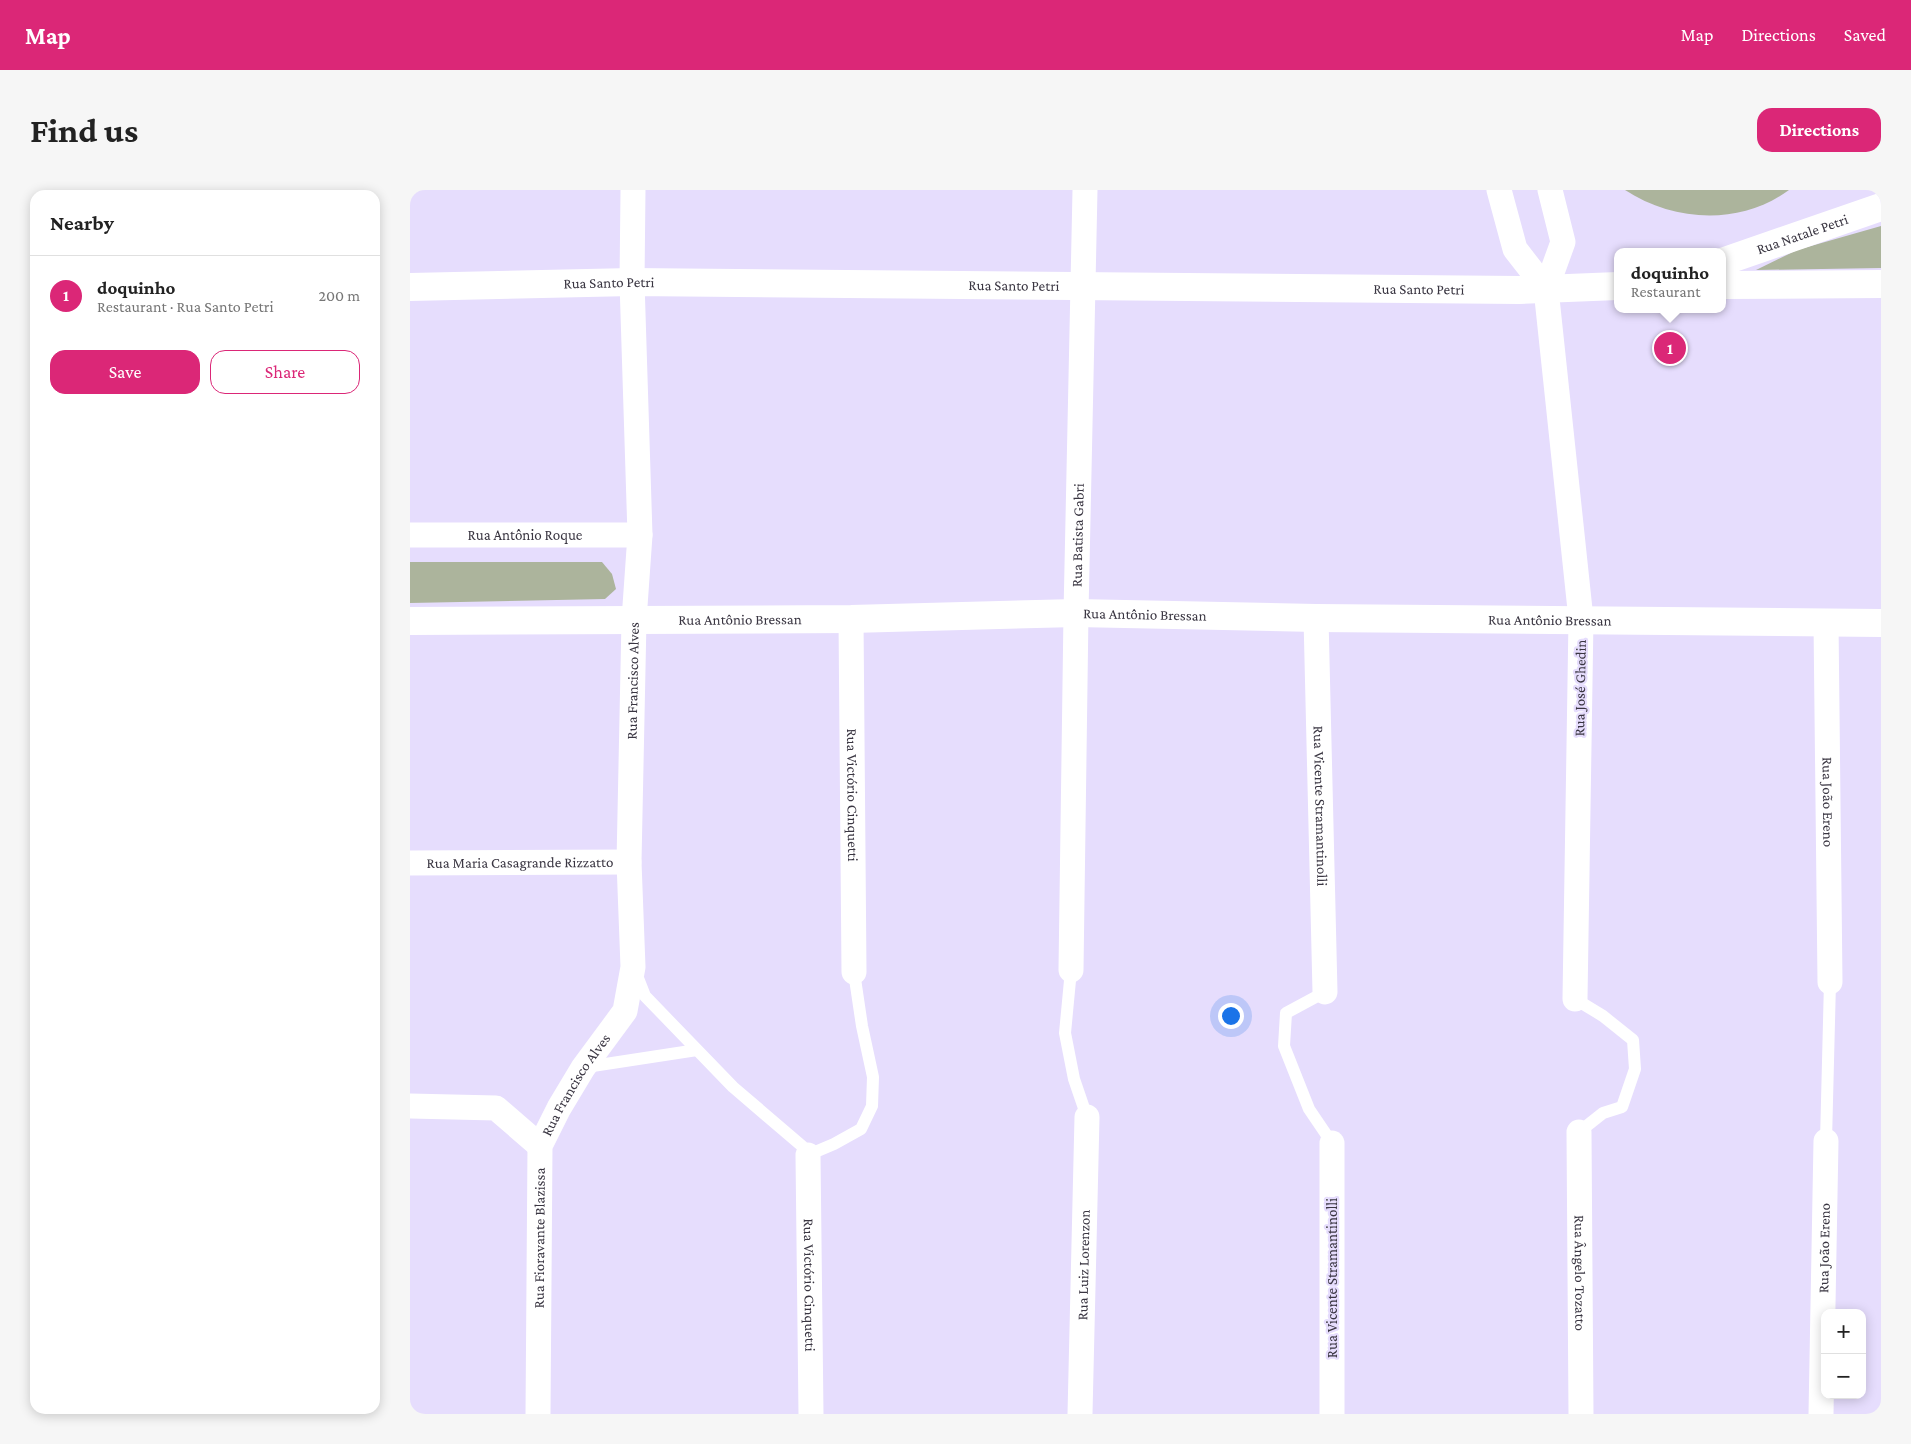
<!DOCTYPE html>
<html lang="en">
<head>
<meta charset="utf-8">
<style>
  body { margin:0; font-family:"Crimson Pro",serif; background:#f6f6f6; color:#222 }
  .controls { position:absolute; right:15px; bottom:15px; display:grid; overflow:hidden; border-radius:10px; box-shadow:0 2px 12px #0003 }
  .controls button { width:45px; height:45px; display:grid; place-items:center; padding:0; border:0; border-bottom:1px solid #e0e0e0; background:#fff; color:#222; font:25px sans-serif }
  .you { position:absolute; left:820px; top:825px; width:18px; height:18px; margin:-12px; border:4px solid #fff; border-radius:50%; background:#1a73e8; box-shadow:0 0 0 8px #1a73e833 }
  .badge { display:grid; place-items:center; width:32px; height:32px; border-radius:50%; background:#db2777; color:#fff; font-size:16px; font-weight:700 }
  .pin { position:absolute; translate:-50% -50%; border:2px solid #fff; box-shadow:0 1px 5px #0006 }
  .popup { position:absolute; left:1204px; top:58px; width:112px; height:65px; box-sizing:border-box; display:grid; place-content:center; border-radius:10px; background:#fff; filter:drop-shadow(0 1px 4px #0005); font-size:16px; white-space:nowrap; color:#767676 }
  .popup b { font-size:19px; color:#222 }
  .popup::after { content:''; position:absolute; left:50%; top:100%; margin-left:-10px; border:10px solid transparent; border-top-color:#fff }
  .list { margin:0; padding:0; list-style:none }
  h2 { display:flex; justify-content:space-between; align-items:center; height:65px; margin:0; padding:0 20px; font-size:21px }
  h2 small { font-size:16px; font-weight:400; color:#767676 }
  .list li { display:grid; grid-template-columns:32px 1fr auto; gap:15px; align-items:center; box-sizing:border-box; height:80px; padding:0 20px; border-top:1px solid #e0e0e0 }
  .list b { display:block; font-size:19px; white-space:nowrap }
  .list p { margin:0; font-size:16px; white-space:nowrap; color:#767676 }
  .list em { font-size:16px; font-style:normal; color:#767676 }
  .actions { display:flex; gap:10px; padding:15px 20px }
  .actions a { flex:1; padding:11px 0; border:1px solid #db2777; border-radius:15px; text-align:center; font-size:18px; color:#db2777 }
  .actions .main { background:#db2777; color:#fff }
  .map { position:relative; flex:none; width:1471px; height:1224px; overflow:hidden; border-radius:15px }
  header { display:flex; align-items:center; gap:30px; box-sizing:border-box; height:70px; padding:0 25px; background:#db2777; color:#fff }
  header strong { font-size:24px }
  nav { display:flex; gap:28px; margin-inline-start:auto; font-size:18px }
  .intro { display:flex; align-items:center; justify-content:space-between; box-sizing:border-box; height:120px; padding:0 30px }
  h1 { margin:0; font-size:35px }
  .button { padding:12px 22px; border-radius:15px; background:#db2777; color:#fff; font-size:18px; font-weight:700 }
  main { display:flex; gap:30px; padding:0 30px }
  aside { flex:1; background:#fff; border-radius:15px; box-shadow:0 2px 12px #0003 }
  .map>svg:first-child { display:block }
  .green { fill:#acb49c }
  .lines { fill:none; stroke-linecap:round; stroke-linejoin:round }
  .lane { stroke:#fff; stroke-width:12 }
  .street { stroke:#fff; stroke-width:25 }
  .secondary { stroke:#fff; stroke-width:28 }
  .labels { text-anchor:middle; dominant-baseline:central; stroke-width:4.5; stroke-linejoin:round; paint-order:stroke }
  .street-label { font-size:15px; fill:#3a3642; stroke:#e6ddfd }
</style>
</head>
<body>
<header>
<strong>Map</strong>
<nav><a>Map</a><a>Directions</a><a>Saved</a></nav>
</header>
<div class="intro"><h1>Find us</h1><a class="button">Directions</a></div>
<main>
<aside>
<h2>Nearby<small></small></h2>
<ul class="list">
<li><span class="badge">1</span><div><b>doquinho</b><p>Restaurant · Rua Santo Petri</p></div><em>200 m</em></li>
</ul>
<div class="actions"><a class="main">Save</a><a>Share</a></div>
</aside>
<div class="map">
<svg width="1471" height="1224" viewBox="0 0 1471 1224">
  <rect width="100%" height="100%" fill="#e6ddfd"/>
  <g class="green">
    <path d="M1215,0H1379C1330,36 1264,32 1215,0Z"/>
    <polygon points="1471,36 1471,78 1346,80 1387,60"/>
    <polygon points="0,372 192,372 202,384 206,399 195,409 0,413"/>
  </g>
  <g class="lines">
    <g class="lane">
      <polyline points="661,780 655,843 664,889 677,927"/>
      <polyline points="226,783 235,806 323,897 392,956 398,965 424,954 451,939 462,916 463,887 452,836 444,782"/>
      <polyline points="915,802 876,823 874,856 899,919 922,953"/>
      <polyline points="1165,809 1193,826 1223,850 1225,879 1212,917 1193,923 1169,942"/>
      <polyline points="176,877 287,860"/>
      <polyline points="1416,951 1420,792"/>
    </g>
    <g class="street">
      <polyline points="1089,0 1105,59 1136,99"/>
      <polyline points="1140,0 1153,52 1136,99 1171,429 1165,809"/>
      <path id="s1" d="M0,345H230"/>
      <path id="s2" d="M906,428L915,802"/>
      <path id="s3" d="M441,429L444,782"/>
      <path id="s4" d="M1416,432L1420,792"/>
      <path id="s5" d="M0,673L219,672"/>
      <path id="s6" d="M661,780L666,423L675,0"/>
      <polyline points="0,916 86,918 130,956"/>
      <path id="s7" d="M1169,942L1171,1224"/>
      <polyline points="922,953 922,1224"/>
      <path id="s8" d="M398,965L401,1224"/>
      <path id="s9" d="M128,1224L130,956L149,918L173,878L215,821L223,777L219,672L224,430L230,345L222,92L223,0"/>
      <path id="s10" d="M670,1224L677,927"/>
      <path id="s11" d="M1411,1224L1416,951"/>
    </g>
    <g class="secondary">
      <path id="s12" d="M1312,72L1471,17"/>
      <polyline points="1312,95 1471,94"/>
      <path id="s13" d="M0,97L222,92L1109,100L1208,96"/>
      <path id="s14" d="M0,431L441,429L666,423L906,428L1471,433"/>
    </g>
  </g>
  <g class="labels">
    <g class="street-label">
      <text stroke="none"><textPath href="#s12" startOffset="85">Rua Natale Petri</textPath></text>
      <text stroke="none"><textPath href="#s13" startOffset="199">Rua Santo Petri</textPath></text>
      <text stroke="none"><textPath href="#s13" startOffset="604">Rua Santo Petri</textPath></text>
      <text stroke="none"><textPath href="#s13" startOffset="1009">Rua Santo Petri</textPath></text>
      <text stroke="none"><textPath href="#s1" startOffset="115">Rua Antônio Roque</textPath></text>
      <text stroke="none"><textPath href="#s6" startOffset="435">Rua Batista Gabri</textPath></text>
      <text stroke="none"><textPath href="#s14" startOffset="735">Rua Antônio Bressan</textPath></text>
      <text stroke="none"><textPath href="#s14" startOffset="1140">Rua Antônio Bressan</textPath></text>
      <text stroke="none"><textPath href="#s14" startOffset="330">Rua Antônio Bressan</textPath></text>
      <text stroke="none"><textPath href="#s9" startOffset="759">Rua Francisco Alves</textPath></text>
      <text transform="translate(1170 498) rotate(-89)">Rua José Ghedin</text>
      <text stroke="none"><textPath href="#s3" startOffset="176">Rua Victório Cinquetti</textPath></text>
      <text stroke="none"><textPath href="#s4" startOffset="180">Rua João Ereno</textPath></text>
      <text stroke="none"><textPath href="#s2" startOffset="188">Rua Vicente Stramantinolli</textPath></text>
      <text stroke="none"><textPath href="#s5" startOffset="110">Rua Maria Casagrande Rizzatto</textPath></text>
      <text stroke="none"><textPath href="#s9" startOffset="339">Rua Francisco Alves</textPath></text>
      <text stroke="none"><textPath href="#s9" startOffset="176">Rua Fioravante Blazissa</textPath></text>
      <text stroke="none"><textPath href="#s11" startOffset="166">Rua João Ereno</textPath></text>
      <text stroke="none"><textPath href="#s10" startOffset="149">Rua Luiz Lorenzon</textPath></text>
      <text stroke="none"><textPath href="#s7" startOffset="141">Rua Ângelo Tozatto</textPath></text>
      <text transform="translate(922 1088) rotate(-90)">Rua Vicente Stramantinolli</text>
      <text stroke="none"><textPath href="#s8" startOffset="130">Rua Victório Cinquetti</textPath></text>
    </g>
  </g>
</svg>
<div class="controls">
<button>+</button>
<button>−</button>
</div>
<div class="you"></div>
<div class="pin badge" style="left:1260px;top:158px">1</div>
<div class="popup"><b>doquinho</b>Restaurant</div>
</div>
</main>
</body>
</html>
